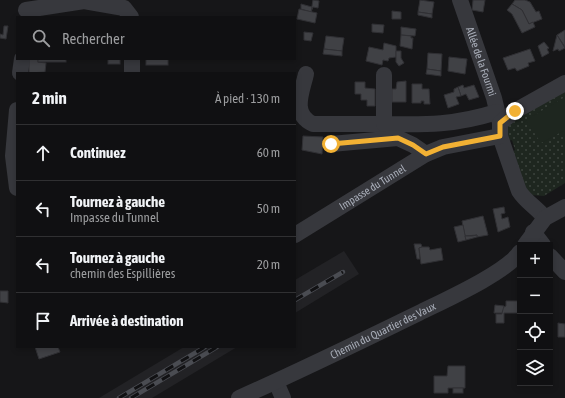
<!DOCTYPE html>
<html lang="fr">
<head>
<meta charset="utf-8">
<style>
  body { margin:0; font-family:"Asap Condensed",sans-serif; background:#1e1e20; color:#f1f3f6 }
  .controls { position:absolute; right:12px; bottom:12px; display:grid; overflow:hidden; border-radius:0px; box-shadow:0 2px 6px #0003 }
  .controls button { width:36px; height:36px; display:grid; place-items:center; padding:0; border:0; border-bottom:1px solid #303032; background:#101012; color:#f1f3f6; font:20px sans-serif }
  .stop { position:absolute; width:12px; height:12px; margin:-9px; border:3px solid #f2b134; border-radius:50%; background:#fff }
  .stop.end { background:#f2b134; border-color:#fff; box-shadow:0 1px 4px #0008 }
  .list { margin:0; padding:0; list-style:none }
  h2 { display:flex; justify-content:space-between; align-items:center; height:52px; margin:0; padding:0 16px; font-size:17px }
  h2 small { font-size:13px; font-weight:400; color:#9c9d9f }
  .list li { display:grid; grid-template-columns:26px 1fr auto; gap:12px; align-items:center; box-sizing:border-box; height:56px; padding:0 16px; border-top:1px solid #303032 }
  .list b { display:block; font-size:15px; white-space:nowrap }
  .list p { margin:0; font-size:13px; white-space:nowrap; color:#9c9d9f }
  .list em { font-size:13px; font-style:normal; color:#9c9d9f }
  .icon { flex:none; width:22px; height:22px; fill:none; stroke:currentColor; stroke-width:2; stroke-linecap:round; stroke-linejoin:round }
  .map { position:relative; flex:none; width:565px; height:398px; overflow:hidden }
  .search { position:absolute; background:#101012; box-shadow:0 2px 6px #0003; left:16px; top:16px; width:280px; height:44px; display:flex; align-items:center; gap:10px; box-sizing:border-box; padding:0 14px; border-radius:0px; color:#9c9d9f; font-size:15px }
  .panel { position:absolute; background:#101012; box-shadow:0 2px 6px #0003; left:16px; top:72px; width:280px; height:276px; border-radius:0px }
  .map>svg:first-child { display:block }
  .built { fill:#222225 }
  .park { fill:url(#park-dots) }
  .pitch { fill:#1e261f }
  .building { fill:#404145; stroke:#303034 }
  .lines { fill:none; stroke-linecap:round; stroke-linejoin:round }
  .minor { stroke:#37383d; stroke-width:16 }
  .rail-casing { stroke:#4a4c52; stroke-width:4.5 }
  .rail { stroke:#111113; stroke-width:3; stroke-dasharray:9; stroke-linecap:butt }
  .route { stroke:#f2b134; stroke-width:5 }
  .labels { text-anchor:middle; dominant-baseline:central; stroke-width:3; stroke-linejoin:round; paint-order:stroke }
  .street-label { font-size:11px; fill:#a8adb8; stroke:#111113 }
</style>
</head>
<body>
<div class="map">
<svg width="565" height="398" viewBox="0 0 565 398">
  <defs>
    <pattern id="park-dots" width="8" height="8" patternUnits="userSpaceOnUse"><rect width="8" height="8" fill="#1e261f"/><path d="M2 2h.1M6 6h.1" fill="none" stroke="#3c433d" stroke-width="1.8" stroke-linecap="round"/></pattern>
  </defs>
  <rect width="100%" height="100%" fill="#161618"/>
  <g class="built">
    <polygon points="344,251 359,274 295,313 295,280"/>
    <polygon points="184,347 237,347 152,398 99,398"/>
  </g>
  <polygon class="park" points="565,89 565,183 544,196 530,195 523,188 512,152 515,150 512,140 509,141 506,132 508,124"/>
  <polygon class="pitch" points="565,97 565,130 541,143 526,120"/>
  <g class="building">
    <polygon points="313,0 319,1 318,8 313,7 311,12"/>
    <polygon points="420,0 434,2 432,14 418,12"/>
    <polygon points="473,0 485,0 483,12 472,10"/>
    <polygon points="515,0 525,0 530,2 536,12 539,11 542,19 529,24 522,10 512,4"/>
    <polygon points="301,4 312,7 311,12 301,9"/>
    <polygon points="512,4 522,10 529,24 533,22 535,27 522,33 512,14 507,10"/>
    <polygon points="299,9 317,13 315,23 297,19"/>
    <polygon points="392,11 401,12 401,19 392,19"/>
    <polygon points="418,12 432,14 432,18 418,15"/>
    <polygon points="372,24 384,25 383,33 372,32"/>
    <polygon points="4,26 8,26 6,39 0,38 0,34 3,35"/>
    <polygon points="401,27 416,29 415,36 401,35"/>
    <polygon points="565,30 565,47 557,35"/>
    <polygon points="304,32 313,33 311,41 304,40"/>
    <polygon points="401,35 411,36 411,38 413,38 412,49 400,46"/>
    <polygon points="557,35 565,48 559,51 558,49 553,51"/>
    <polygon points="326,36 344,38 342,51 324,49"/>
    <polygon points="544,42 549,48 547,49 549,53 542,57 538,46"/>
    <polygon points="384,43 396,46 396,57 389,58 388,61 383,60 382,65 366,61 369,47 383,50"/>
    <polygon points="324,49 342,51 342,56 323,54"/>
    <polygon points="530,49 535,61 528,63 529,66 517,71 515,68 508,70 503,58"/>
    <polygon points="396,51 401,51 401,58 404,63 399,66 396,62"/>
    <polygon points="428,53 442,54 441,71 427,69"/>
    <polygon points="449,57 467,59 465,74 448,71"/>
    <polygon points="29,59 38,59 38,62 46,63 45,72 29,73"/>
    <rect x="38" y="59" width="28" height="3"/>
    <rect x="108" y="59" width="12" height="5"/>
    <rect x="146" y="59" width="22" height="6"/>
    <polygon points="427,69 441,71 441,76 426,74"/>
    <polygon points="406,81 406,102 392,102 392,89 396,89 397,82"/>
    <polygon points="355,82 365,82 365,88 375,89 375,106 367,106 367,100 361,100 361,94 355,94"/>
    <polygon points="412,84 422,84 422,89 429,89 430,104 424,104 424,101 421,101 421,103 412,103"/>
    <polygon points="463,85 464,88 474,85 479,97 469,100 466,94 461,96 458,87"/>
    <polygon points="458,87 461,96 456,97 459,104 448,108 444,95 454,92 454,89"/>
    <polygon points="303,136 323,137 322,154 302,150"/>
    <polygon points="504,207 505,213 501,214 502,219 508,217 510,227 498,232 493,209"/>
    <polygon points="483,216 488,235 477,237 477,235 465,236 462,221"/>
    <polygon points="463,225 466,240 458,242 454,227"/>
    <polygon points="472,236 477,235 477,237 466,240 465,236"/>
    <polygon points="414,244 421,244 422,247 419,248 420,259 417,259"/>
    <polygon points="422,247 429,247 430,250 441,248 443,260 421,264 419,248"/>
    <polygon points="0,291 8,291 8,303 0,302"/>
    <polygon points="506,301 520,301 520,313 504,313 504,323 496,323 496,314 502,314 502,308 506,306"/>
    <polygon points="495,305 504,306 502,313 494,313"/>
    <polygon points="558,323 565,324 565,337 558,337"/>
    <polygon points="35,347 58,347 60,352 39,359"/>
    <polygon points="448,366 465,366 465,388 448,388 448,393 434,393 434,376 447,376"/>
    <rect x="453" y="388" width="10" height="5"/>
  </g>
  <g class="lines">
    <g class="minor">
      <path id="s1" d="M460,0L494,98L500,123V136L519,191C526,202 536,207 545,218"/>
      <polyline points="26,10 84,1 124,8 131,17"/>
      <polyline points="132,59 132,73"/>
      <polyline points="20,73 22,59"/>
      <path d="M306,74C302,92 291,114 313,124H384"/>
      <path d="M384,75V124C427,125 455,125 497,112"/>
      <polyline points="17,110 13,156 17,188"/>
      <polyline points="500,123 515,111 565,83"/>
      <polyline points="331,144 398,138 413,145 426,154"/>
      <polyline points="533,232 543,245"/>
      <path id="s2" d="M295,235L426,154L443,147L500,136"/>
      <polyline points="525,245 545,218 565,207"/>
      <polyline points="550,256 565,272"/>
      <polyline points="276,382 283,398"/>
      <path id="s3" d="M239,398C300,371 359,342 419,313C443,301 506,273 520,252"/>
    </g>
    <g class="rail-casing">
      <g id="rail">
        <polyline points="295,300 343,272"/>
        <polyline points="119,398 205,347"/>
        <polyline points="131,398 217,347"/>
      </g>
    </g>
    <use href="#rail" class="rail"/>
  </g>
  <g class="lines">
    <polyline class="route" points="331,144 398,138 413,145 426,154 443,147 500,136 500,123 515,111"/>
  </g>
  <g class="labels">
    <g class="street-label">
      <text stroke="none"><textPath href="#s1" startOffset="65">Allée de la Fourmi</textPath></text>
      <text stroke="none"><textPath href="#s2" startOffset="91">Impasse du Tunnel</textPath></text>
      <text stroke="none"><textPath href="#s3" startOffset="159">Chemin du Quartier des Vaux</textPath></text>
    </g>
  </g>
</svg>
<div class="controls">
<button>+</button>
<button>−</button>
<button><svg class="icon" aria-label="locate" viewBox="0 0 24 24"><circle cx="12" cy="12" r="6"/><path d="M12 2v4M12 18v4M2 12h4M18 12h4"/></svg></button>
<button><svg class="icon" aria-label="layers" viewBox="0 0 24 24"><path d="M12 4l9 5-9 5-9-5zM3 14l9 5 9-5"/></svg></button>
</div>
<div class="stop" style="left:331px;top:144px"></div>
<div class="stop end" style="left:515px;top:111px"></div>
<div class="search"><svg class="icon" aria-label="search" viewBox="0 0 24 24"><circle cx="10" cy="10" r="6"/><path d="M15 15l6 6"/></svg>Rechercher</div>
<section class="panel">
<h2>2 min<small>À pied · 130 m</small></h2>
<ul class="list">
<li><svg class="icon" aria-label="ahead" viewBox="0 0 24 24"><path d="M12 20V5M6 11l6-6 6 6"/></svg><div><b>Continuez</b></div><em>60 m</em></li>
<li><svg class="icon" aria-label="left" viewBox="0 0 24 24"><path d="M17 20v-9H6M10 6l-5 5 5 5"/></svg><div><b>Tournez à gauche</b><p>Impasse du Tunnel</p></div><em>50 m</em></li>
<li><svg class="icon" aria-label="left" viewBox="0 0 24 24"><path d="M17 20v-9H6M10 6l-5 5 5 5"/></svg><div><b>Tournez à gauche</b><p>chemin des Espillières</p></div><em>20 m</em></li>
<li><svg class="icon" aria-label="arrive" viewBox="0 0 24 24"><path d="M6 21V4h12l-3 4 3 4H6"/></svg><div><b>Arrivée à destination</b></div></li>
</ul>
</section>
</div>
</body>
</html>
